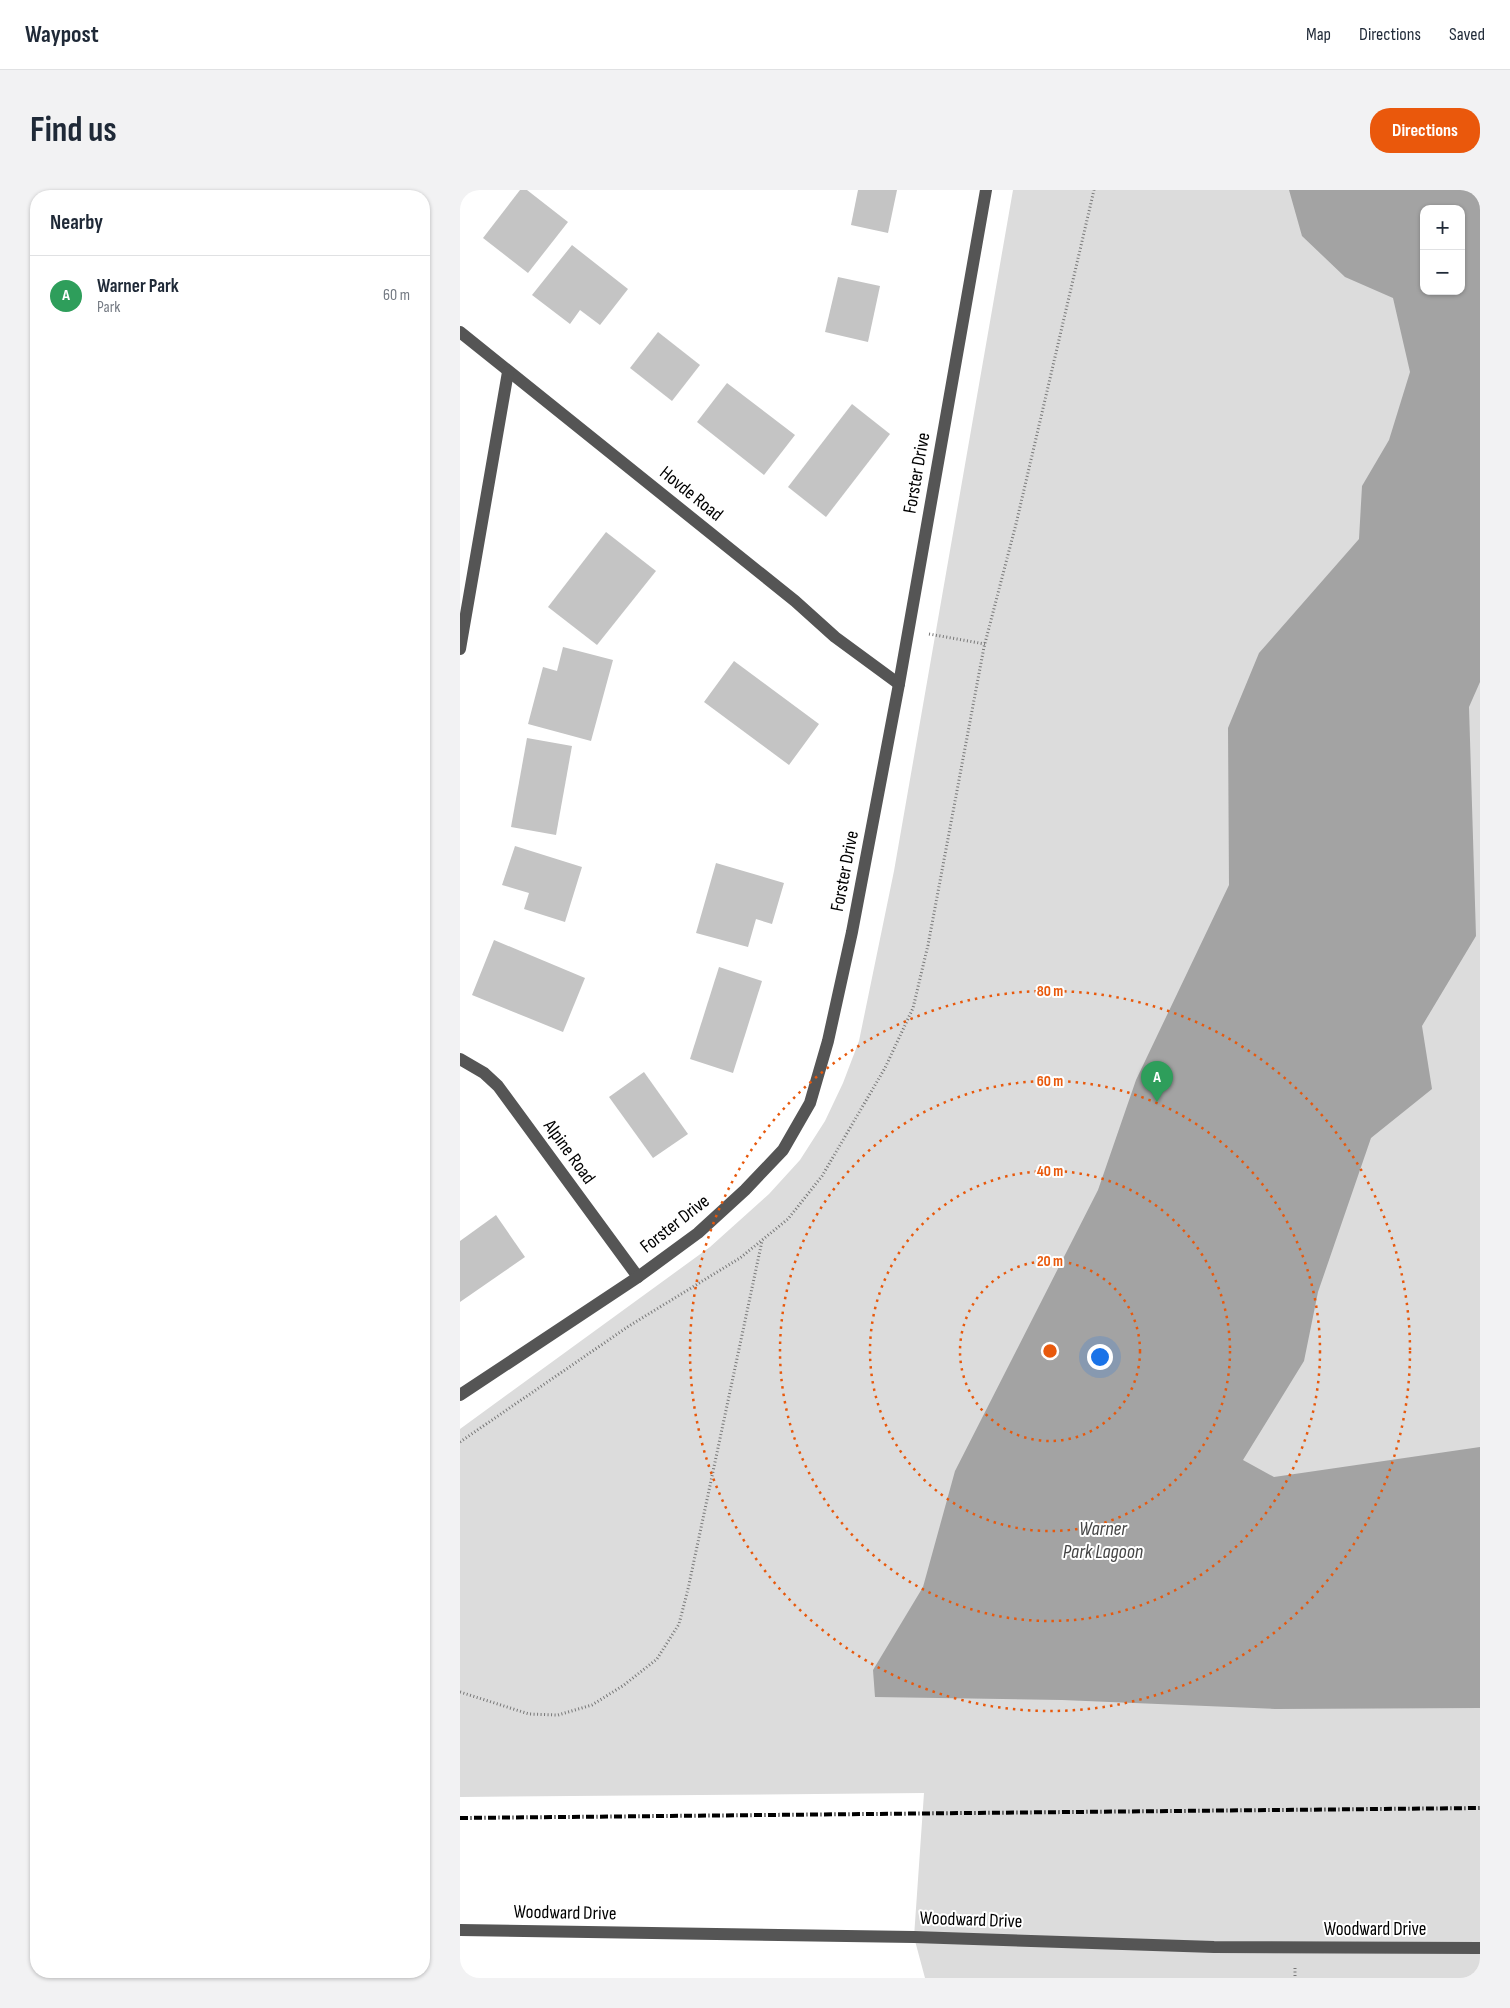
<!DOCTYPE html>
<html lang="en">
<head>
<meta charset="utf-8">
<style>
  body { margin:0; font-family:"Sofia Sans Condensed",sans-serif; background:#f2f2f3; color:#1f2937 }
  .controls { position:absolute; right:15px; top:15px; display:grid; overflow:hidden; border-radius:10px; box-shadow:0 1px 4px #0004 }
  .controls button { width:45px; height:45px; display:grid; place-items:center; padding:0; border:0; border-bottom:1px solid #e0e1e3; background:#fff; color:#1f2937; font:25px sans-serif }
  .you { position:absolute; left:639px; top:1166px; width:18px; height:18px; margin:-12px; border:4px solid #fff; border-radius:50%; background:#1a73e8; box-shadow:0 0 0 8px #1a73e833 }
  .badge { display:grid; place-items:center; width:32px; height:32px; border-radius:50%; background:#ea580c; color:#fff; font-size:16px; font-weight:700 }
  .pin { position:absolute; translate:-50% -41px; filter:drop-shadow(0 1px 2px #0008) }
  .pin::after { content:''; position:absolute; top:26px; width:18px; height:15px; background:inherit; clip-path:polygon(0 0,100% 0,50% 100%) }
  .list { margin:0; padding:0; list-style:none }
  h2 { display:flex; justify-content:space-between; align-items:center; height:65px; margin:0; padding:0 20px; font-size:21px }
  h2 small { font-size:16px; font-weight:400; color:#747a83 }
  .list li { display:grid; grid-template-columns:32px 1fr auto; gap:15px; align-items:center; box-sizing:border-box; height:80px; padding:0 20px; border-top:1px solid #e0e1e3 }
  .list b { display:block; font-size:19px; white-space:nowrap }
  .list p { margin:0; font-size:16px; white-space:nowrap; color:#747a83 }
  .list em { font-size:16px; font-style:normal; color:#747a83 }
  .map { position:relative; flex:none; width:1020px; height:1788px; overflow:hidden; border-radius:20px }
  header { display:flex; align-items:center; gap:30px; box-sizing:border-box; height:70px; padding:0 25px; background:#fff; border-bottom:1px solid #e0e1e3 }
  header strong { font-size:24px }
  nav { display:flex; gap:28px; margin-inline-start:auto; font-size:18px }
  .intro { display:flex; align-items:center; justify-content:space-between; box-sizing:border-box; height:120px; padding:0 30px }
  h1 { margin:0; font-size:35px }
  .button { padding:12px 22px; border-radius:20px; background:#ea580c; color:#fff; font-size:18px; font-weight:700 }
  main { display:flex; gap:30px; padding:0 30px }
  aside { flex:1; background:#fff; border-radius:20px; box-shadow:0 1px 4px #0004 }
  .map>svg:first-child { display:block }
  .green { fill:#dcdcdc; fill-rule:evenodd }
  .water { fill:#a3a3a3; fill-rule:evenodd }
  .building { fill:#c4c4c4 }
  .lines { fill:none; stroke-linecap:round; stroke-linejoin:round }
  .path { stroke:#777; stroke-width:3; stroke-dasharray:1 2.5; stroke-linecap:butt }
  .minor { stroke:#555; stroke-width:12 }
  .rail { stroke:#000; stroke-width:4; stroke-dasharray:8 2.5 1 2.5; stroke-linecap:butt }
  .ring { fill:none; stroke:#e8590c; stroke-width:2.5; stroke-dasharray:2.5 5 }
  .labels { text-anchor:middle; dominant-baseline:central; stroke-width:4; stroke-linejoin:round; paint-order:stroke }
  .street-label { font-size:19px; fill:#000; stroke:#fff }
  .water-label { font-size:20px; font-style:italic; fill:#444; stroke:#fff }
  .centre { fill:#e8590c; stroke:#fff; stroke-width:2.5 }
  .ring-label { font-size:15px; text-anchor:middle; font-weight:bold; fill:#e8590c; stroke:#fff; stroke-width:4; stroke-linejoin:round; paint-order:stroke }
</style>
</head>
<body>
<header>
<strong>Waypost</strong>
<nav><a>Map</a><a>Directions</a><a>Saved</a></nav>
</header>
<div class="intro"><h1>Find us</h1><a class="button">Directions</a></div>
<main>
<aside>
<h2>Nearby<small></small></h2>
<ul class="list">
<li><span class="badge" style="background:#2e9e5b">A</span><div><b>Warner Park</b><p>Park</p></div><em>60 m</em></li>
</ul>
</aside>
<div class="map">
<svg width="1020" height="1788" viewBox="0 0 1020 1788">
  <rect width="100%" height="100%" fill="#fff"/>
  <path class="green" d="M553,0H1020V1788H465L454,1747L464,1603L0,1607V1239L250,1057L309,1004L340,970L365,931L383,893L399,851L434,681ZM964,19H1001V101H964Z"/>
  <path class="water" d="M829,0H1020V492L1009,517L1016,746L962,836L972,899L911,948L858,1102L844,1171L783,1270L814,1287L1020,1257V1518L815,1519L602,1510L415,1507L413,1480L463,1397L495,1281L638,1000L676,890L769,695L768,538L799,463L899,349L902,296L929,250L950,182L933,108L885,87L842,46ZM964,19H1001V101H964Z"/>
  <g class="building">
    <polygon points="60,0 67,0 108,32 68,83 23,48"/>
    <polygon points="398,0 437,0 428,43 391,35"/>
    <polygon points="112,55 168,99 140,135 120,120 110,134 72,105"/>
    <polygon points="378,87 420,96 408,152 365,142"/>
    <polygon points="198,142 240,175 212,211 170,178"/>
    <polygon points="267,193 335,245 304,285 237,232"/>
    <polygon points="392,214 430,244 366,327 328,297"/>
    <polygon points="146,342 196,381 137,455 88,417"/>
    <polygon points="103,457 153,470 131,551 68,534 83,477 97,481"/>
    <polygon points="274,471 359,534 329,575 244,512"/>
    <polygon points="67,548 112,556 96,645 51,637"/>
    <polygon points="55,656 122,677 105,732 64,719 69,703 42,695"/>
    <polygon points="256,673 324,693 312,734 296,729 288,757 236,743"/>
    <polygon points="34,750 125,788 103,842 12,805"/>
    <polygon points="259,777 302,791 273,883 230,869"/>
    <polygon points="184,882 228,944 193,968 149,907"/>
    <polygon points="36,1025 65,1067 0,1112 0,1051"/>
  </g>
  <g class="lines">
    <g class="path">
      <polyline points="469,444 525,454"/>
      <polyline points="0,1252 169,1136 280,1068 328,1029 362,986 425,878 453,818 468,755 524,457 556,334 634,0"/>
      <polyline points="0,1502 69,1524 98,1525 132,1515 164,1495 197,1469 219,1434 228,1399 302,1051"/>
      <polyline points="835,1778 835,1788"/>
    </g>
    <g class="minor">
      <polyline points="0,142 335,411 375,447 439,494"/>
      <polyline points="0,459 48,182"/>
      <polyline points="0,869 24,883 38,896 178,1087"/>
      <polyline points="0,1205 178,1087 238,1043 285,1000 323,960 350,913 368,851 392,742 439,494 526,0"/>
      <polyline points="0,1740 454,1747 754,1757 1020,1758"/>
    </g>
    <polyline class="rail" points="0,1628 1020,1618"/>
  </g>
  <g class="ring">
    <circle cx="590" cy="1161" r="90"/>
    <circle cx="590" cy="1161" r="180"/>
    <circle cx="590" cy="1161" r="270"/>
    <circle cx="590" cy="1161" r="360"/>
  </g>
  <g class="labels">
    <g class="street-label">
      <text transform="translate(457 283) rotate(-80)">Forster Drive</text>
      <text transform="translate(231 304) rotate(39)">Hovde Road</text>
      <text transform="translate(385 681) rotate(-79)">Forster Drive</text>
      <text transform="translate(109 962) rotate(54)">Alpine Road</text>
      <text transform="translate(215 1034) rotate(-38)">Forster Drive</text>
      <text transform="translate(105 1723) rotate(1)">Woodward Drive</text>
      <text transform="translate(511 1730) rotate(2)">Woodward Drive</text>
      <text x="915" y="1739">Woodward Drive</text>
    </g>
    <g class="water-label">
      <text x="643" y="1339">Warner<tspan x="643" dy="23">Park Lagoon</tspan></text>
    </g>
  </g>
  <circle cx="590" cy="1161" r="8" class="centre"/>
  <g class="ring-label">
    <text x="590" y="806">80 m</text>
    <text x="590" y="896">60 m</text>
    <text x="590" y="986">40 m</text>
    <text x="590" y="1076">20 m</text>
  </g>
</svg>
<div class="controls">
<button>+</button>
<button>−</button>
</div>
<div class="you"></div>
<div class="pin badge" style="left:697px;top:912px;background:#2e9e5b">A</div>
</div>
</main>
</body>
</html>
